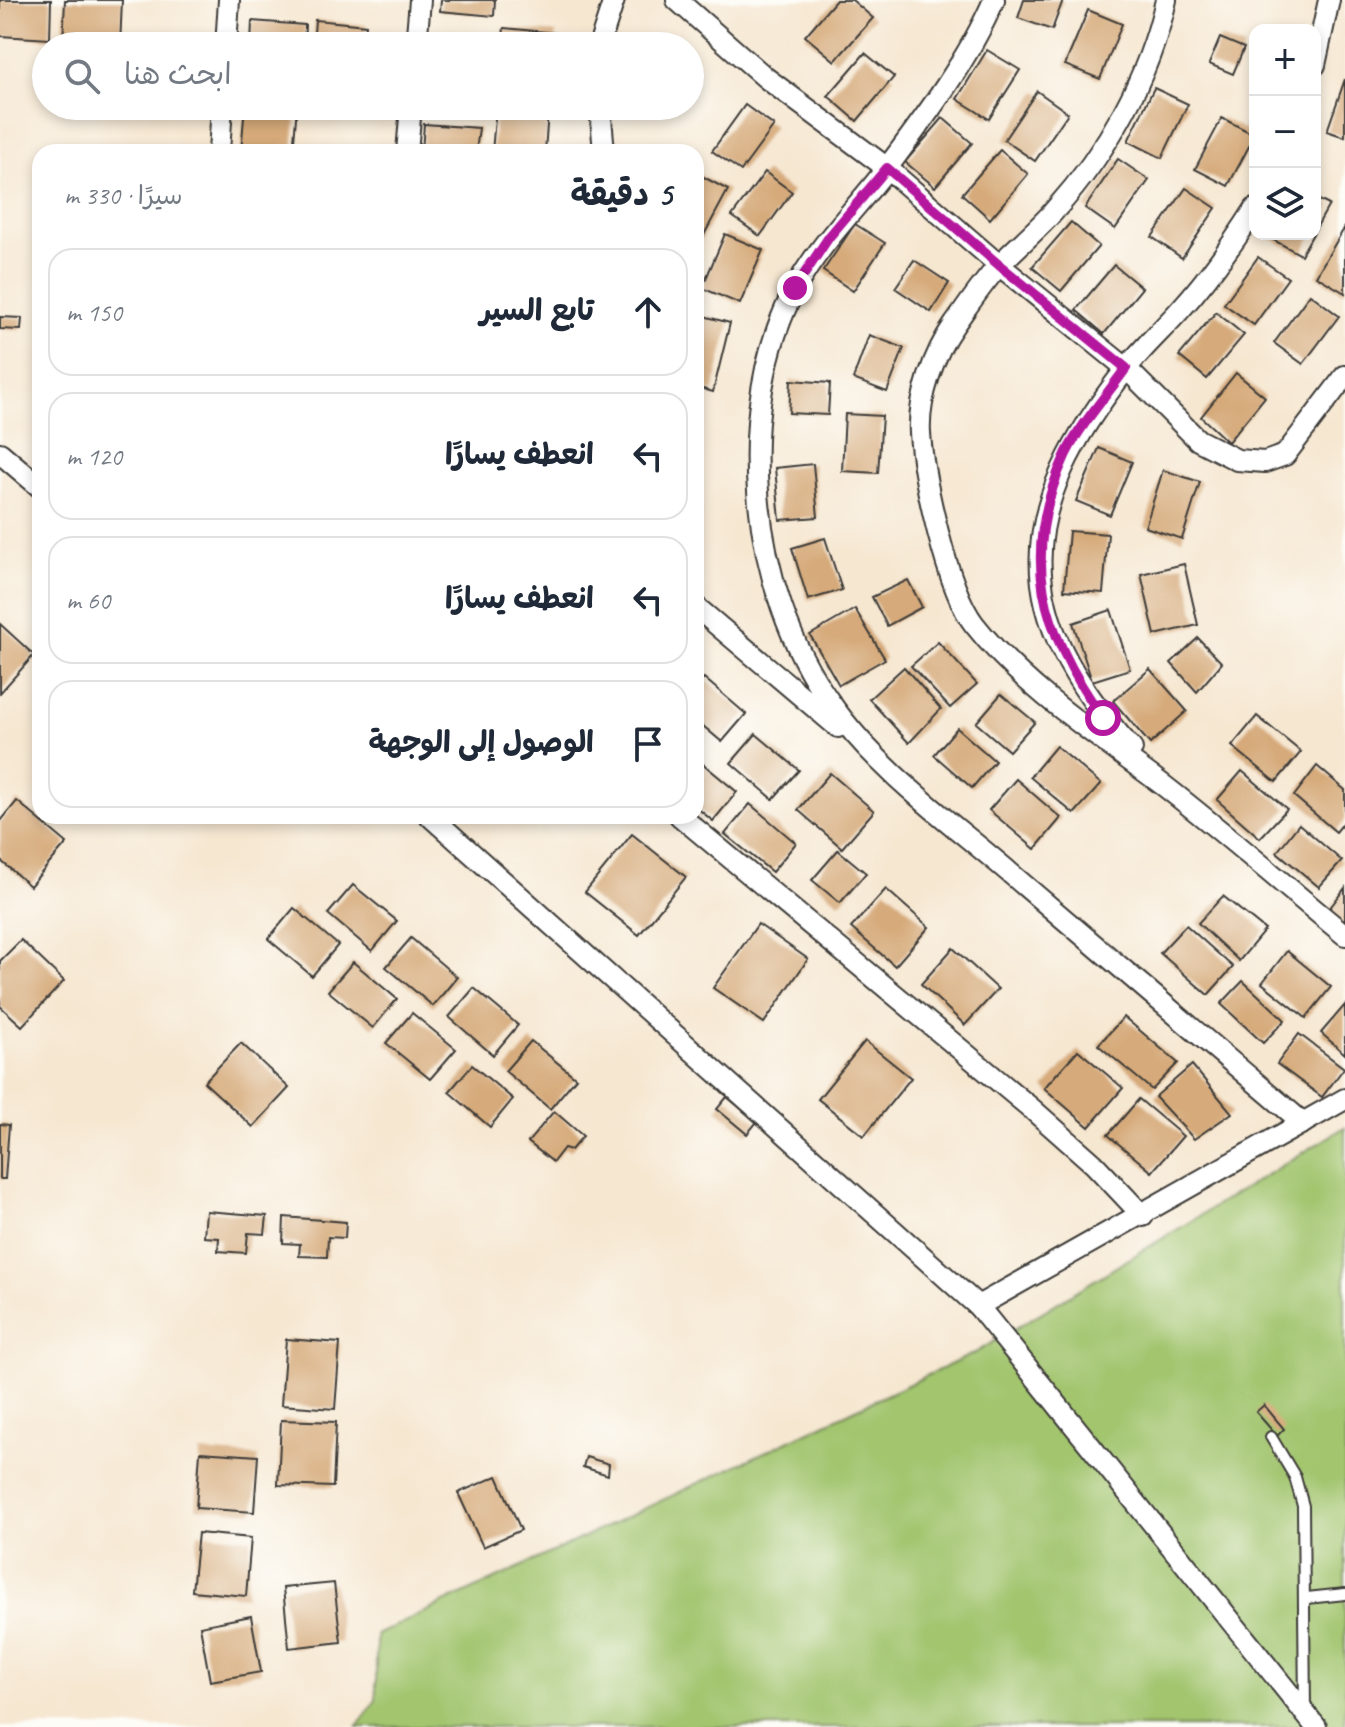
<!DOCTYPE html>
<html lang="ar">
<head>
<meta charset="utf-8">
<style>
  body { margin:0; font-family:Caveat,"Playpen Sans Arabic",sans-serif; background:#f2f2f3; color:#1f2937; direction:rtl }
  .controls { position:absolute; right:24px; top:24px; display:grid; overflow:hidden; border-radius:16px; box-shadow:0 4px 12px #0003 }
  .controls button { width:72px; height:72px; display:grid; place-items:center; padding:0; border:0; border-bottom:2px solid #e0e1e3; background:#fff; color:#1f2937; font:40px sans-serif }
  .stop { position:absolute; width:24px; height:24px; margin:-18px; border:6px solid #b5179e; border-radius:50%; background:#fff }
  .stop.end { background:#b5179e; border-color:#fff; box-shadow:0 2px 8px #0008 }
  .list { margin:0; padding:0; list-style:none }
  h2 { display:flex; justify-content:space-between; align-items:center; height:104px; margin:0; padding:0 32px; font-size:34px }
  h2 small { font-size:26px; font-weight:400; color:#747a83 }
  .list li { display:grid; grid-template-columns:52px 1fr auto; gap:24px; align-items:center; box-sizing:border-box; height:128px; margin:0 16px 16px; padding:0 16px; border:2px solid #e0e1e3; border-radius:24px }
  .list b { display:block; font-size:30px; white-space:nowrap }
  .list em { font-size:26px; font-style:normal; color:#747a83 }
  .icon { flex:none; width:44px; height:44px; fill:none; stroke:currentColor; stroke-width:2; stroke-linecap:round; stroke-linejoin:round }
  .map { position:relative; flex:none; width:1345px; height:1727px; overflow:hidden; direction:ltr }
  .search { position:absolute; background:#fff; box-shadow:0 4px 12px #0003; left:32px; top:32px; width:672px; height:88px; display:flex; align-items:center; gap:20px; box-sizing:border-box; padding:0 28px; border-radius:44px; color:#747a83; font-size:30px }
  .panel { position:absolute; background:#fff; box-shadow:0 4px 12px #0003; left:32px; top:144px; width:672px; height:680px; border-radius:24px; direction:rtl }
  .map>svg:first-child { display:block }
  .green { fill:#a2c56e; stroke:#5f7045; stroke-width:2 }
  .building { fill:#d6aa7a }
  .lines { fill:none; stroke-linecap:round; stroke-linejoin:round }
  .service-casing { stroke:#3d3a37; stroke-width:14 }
  .minor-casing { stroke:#3d3a37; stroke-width:24 }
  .service { stroke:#fff; stroke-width:10 }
  .minor { stroke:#fff; stroke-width:20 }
  .route { stroke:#b5179e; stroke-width:10 }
</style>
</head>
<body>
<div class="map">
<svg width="1345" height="1727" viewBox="0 0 1345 1727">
  <rect width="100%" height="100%" fill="#fdfcf7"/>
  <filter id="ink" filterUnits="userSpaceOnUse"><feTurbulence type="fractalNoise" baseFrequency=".0125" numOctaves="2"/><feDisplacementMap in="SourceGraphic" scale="16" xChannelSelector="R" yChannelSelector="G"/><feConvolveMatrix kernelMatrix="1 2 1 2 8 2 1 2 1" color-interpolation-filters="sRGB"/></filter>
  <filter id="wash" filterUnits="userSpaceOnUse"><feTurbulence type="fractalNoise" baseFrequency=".006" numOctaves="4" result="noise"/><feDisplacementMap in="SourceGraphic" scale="32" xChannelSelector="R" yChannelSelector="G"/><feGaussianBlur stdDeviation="1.8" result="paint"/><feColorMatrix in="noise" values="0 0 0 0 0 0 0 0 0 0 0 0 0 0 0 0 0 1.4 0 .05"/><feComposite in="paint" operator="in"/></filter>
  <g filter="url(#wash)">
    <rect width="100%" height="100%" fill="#f6e7d1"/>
    <polygon class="green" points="1345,1127 1345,1727 357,1727 376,1700 376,1635 975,1353"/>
    <g id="blocks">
      <g class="building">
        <polygon points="0,0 51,0 50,39 0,36"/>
        <polygon points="65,0 122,0 120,46 63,44"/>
        <polygon points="441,0 495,0 494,16 440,11"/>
        <polygon points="836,0 852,0 873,18 835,61 805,36"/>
        <polygon points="1024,0 1063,0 1052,30 1018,18"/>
        <polygon points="1088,10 1122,24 1100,79 1065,65"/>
        <polygon points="315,20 366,25 364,46 313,46"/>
        <polygon points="252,21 305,25 304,46 251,46"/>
        <polygon points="504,28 556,33 555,46 502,46"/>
        <polygon points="1220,38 1244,48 1233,74 1209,64"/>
        <polygon points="987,50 1020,70 989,119 957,99"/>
        <polygon points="865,53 894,77 857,121 828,96"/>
        <polygon points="1345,79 1345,137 1327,131"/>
        <polygon points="1154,88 1188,104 1162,158 1128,141"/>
        <polygon points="1037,91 1068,113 1035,161 1004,140"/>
        <polygon points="745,105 774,126 741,171 712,151"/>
        <polygon points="245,106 297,106 293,152 241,152"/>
        <polygon points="496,107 548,111 545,152 492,152"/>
        <polygon points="943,118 972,143 935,187 905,162"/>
        <polygon points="1222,118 1255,135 1228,186 1195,169"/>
        <polygon points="424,124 479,128 476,152 422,152"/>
        <polygon points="1000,150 1028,174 990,219 962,194"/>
        <polygon points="1118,159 1149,180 1115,229 1085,208"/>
        <polygon points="765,172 792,192 760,236 732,216"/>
        <polygon points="696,173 728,190 698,246 696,244"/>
        <polygon points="1186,188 1216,208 1182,258 1152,237"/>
        <polygon points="1315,198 1329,205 1315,230"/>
        <polygon points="1071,222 1099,246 1061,291 1032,267"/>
        <polygon points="855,224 885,243 853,291 823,271"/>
        <polygon points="1345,227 1345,293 1316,276"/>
        <polygon points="725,234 763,250 740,304 702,288"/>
        <polygon points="1269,234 1313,234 1301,255 1268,237"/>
        <polygon points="1258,257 1288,278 1254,325 1224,304"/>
        <polygon points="914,260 949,283 931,312 895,288"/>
        <polygon points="1114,265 1142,288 1104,334 1076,310"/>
        <polygon points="1310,294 1339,316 1303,364 1274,343"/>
        <polygon points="1216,312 1244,335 1207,379 1179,356"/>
        <polygon points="696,314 730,323 713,392 696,387"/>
        <polygon points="0,317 22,318 21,330 0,329"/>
        <polygon points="869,335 904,348 887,392 853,379"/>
        <polygon points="1236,373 1265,397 1228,442 1201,417"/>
        <polygon points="791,380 830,383 828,415 789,413"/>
        <polygon points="845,414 882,416 878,473 842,471"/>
        <polygon points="1099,448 1132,462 1110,515 1076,501"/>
        <polygon points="813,464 818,517 780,520 775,468"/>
        <polygon points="1163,470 1200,482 1182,539 1145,527"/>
        <polygon points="1069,531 1108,534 1103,593 1064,590"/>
        <polygon points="825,538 842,590 808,600 792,548"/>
        <polygon points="1184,564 1198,625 1155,635 1141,574"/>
        <polygon points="908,580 922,607 887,626 872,597"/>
        <polygon points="855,609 885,659 839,685 810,635"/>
        <polygon points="1111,610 1130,669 1092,681 1073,623"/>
        <polygon points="0,624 34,655 0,693"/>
        <polygon points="1198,638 1222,663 1197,692 1171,663"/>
        <polygon points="938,642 977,684 950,708 911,666"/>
        <polygon points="904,667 941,709 909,743 869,699"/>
        <polygon points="1150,669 1187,711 1150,744 1113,701"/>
        <polygon points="704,678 746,714 722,742 696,720 696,687"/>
        <polygon points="1001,694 1035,722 1009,751 976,723"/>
        <polygon points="1257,716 1301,752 1276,782 1232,746"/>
        <polygon points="957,728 995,761 972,788 934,755"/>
        <polygon points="756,734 799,770 773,799 731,763"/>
        <polygon points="1056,746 1101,784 1074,814 1030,777"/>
        <polygon points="696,758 737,792 713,821 696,807"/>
        <polygon points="1317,766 1345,790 1345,821 1336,832 1294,796"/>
        <polygon points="1242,771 1287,809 1260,838 1217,800"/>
        <polygon points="830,773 874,811 842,848 798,810"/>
        <polygon points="1016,779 1061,818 1035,849 989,810"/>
        <polygon points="17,801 67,843 30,886 0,860 0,822"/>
        <polygon points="750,804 796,843 772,872 725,834"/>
        <polygon points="1299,824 1342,861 1319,887 1277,852"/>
        <polygon points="632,834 686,877 639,935 585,892"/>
        <polygon points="838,850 866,873 840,903 812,880"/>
        <polygon points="353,885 397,921 372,951 328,914"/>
        <polygon points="1345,888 1345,929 1326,913"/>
        <polygon points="886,889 929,927 895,966 851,928"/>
        <polygon points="1223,896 1265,930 1239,961 1198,923"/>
        <polygon points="294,908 338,945 312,976 268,939"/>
        <polygon points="758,924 808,959 764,1023 713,988"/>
        <polygon points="1186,925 1233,967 1208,995 1160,953"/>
        <polygon points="411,938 457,977 433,1006 386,967"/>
        <polygon points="21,940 64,981 22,1026 0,1006 0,961"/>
        <polygon points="953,948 998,989 965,1025 921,984"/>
        <polygon points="1287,951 1331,987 1306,1018 1262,983"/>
        <polygon points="353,962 397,999 373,1028 328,991"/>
        <polygon points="1243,981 1285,1020 1263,1043 1221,1004"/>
        <polygon points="474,988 518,1025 493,1055 449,1017"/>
        <polygon points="1345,1005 1345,1054 1321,1033"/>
        <polygon points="412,1013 456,1049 430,1079 386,1043"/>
        <polygon points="1124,1017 1178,1063 1152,1090 1098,1045"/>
        <polygon points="1299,1034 1344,1068 1322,1097 1277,1064"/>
        <polygon points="531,1041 576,1078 550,1109 505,1071"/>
        <polygon points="865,1041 911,1078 864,1136 818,1099"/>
        <polygon points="241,1043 289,1088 253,1127 204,1082"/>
        <polygon points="1078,1050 1123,1088 1089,1127 1044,1088"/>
        <polygon points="472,1065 513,1099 490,1127 449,1092"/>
        <polygon points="1192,1065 1232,1113 1194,1139 1155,1097"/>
        <polygon points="727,1097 757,1122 747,1134 717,1109"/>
        <polygon points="1139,1099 1183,1136 1152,1172 1108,1135"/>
        <polygon points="554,1111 583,1136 571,1150 564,1148 553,1162 528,1142"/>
        <polygon points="0,1124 9,1125 5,1179 0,1179"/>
        <polygon points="206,1211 267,1216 265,1234 248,1233 246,1253 218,1251 219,1238 204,1237"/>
        <polygon points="284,1217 346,1222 345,1238 328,1237 327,1257 299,1256 300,1244 283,1243"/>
        <polygon points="286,1339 340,1343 335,1409 281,1405"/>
        <polygon points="1264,1405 1284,1429 1277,1436 1256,1412"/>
        <polygon points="281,1420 336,1422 333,1487 278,1485"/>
        <polygon points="200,1452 258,1456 254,1512 196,1508"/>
        <polygon points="586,1457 609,1464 608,1475 583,1467"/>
        <polygon points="497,1476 521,1530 483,1547 458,1493"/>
        <polygon points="198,1533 251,1538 246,1596 192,1591"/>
        <polygon points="334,1583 341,1642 289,1648 283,1588"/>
        <polygon points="251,1616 261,1672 210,1681 200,1626"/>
      </g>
    </g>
  </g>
  <g filter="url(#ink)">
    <use href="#blocks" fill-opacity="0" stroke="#3d3a37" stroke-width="2"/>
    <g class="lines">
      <g class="service-casing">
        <g id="service">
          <polyline points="1271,1437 1295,1477 1303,1506 1305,1710"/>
          <polyline points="1307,1598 1345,1594"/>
        </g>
      </g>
      <g class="minor-casing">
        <g id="minor">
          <polyline points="677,0 766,78 887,168 999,265 1126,368 1198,440 1237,460 1265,462 1285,455 1345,376"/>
          <path d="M994,0C968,60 926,116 887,168C857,208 820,243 796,287C730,408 751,592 829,701C876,769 948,820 1010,873C1108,956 1205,1040 1303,1123"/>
          <path d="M1166,0C1149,78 1107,152 1054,211C1038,229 1019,245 1002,262C984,281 969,304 954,325C934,353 918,399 920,433C923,478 947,589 974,624C1025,689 1098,736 1163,785C1225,833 1284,885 1345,935"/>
          <polyline points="226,46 229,0"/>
          <polyline points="416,46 420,0"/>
          <polyline points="599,46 614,0"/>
          <polyline points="1315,65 1329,0"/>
          <polyline points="600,106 604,152"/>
          <polyline points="219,152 222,106"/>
          <polyline points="407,152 411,106"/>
          <polyline points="0,453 40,487"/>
          <polyline points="696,607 838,727"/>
          <path d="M1132,749C1008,612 1014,511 1126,369C1142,348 1162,330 1179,311C1208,279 1232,245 1255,209"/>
          <polyline points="430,816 978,1306 1316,1727"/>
          <polyline points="680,816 1032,1109 1094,1164 1143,1216"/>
          <polyline points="978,1306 1345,1099"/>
        </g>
      </g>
      <use href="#service" class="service"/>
      <use href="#minor" class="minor"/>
    </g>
  </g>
  <g class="lines" filter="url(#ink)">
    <path class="route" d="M795,288L829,237L887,168L999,265L1126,368C1107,395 1081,424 1066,454C1019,555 1041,631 1103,718"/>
  </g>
</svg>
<div class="controls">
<button>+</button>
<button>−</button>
<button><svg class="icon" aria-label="layers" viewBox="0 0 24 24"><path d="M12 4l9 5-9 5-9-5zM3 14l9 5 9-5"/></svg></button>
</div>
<div class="stop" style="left:1103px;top:718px"></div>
<div class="stop end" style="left:795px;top:288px"></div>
<div class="search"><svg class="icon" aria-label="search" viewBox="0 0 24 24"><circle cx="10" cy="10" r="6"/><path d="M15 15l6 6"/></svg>ابحث هنا</div>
<section class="panel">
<h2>5 دقيقة<small>سيرًا · 330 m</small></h2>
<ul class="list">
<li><svg class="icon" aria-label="ahead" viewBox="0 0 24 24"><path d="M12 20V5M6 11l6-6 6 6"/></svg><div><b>تابع السير</b></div><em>150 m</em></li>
<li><svg class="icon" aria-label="left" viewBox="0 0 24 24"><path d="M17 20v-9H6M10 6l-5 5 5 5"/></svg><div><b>انعطف يسارًا</b></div><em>120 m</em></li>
<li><svg class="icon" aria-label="left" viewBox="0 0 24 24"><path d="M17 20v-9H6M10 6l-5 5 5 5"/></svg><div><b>انعطف يسارًا</b></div><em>60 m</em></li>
<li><svg class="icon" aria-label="arrive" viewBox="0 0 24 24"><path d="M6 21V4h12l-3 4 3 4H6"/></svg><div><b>الوصول إلى الوجهة</b></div></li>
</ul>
</section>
</div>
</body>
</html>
